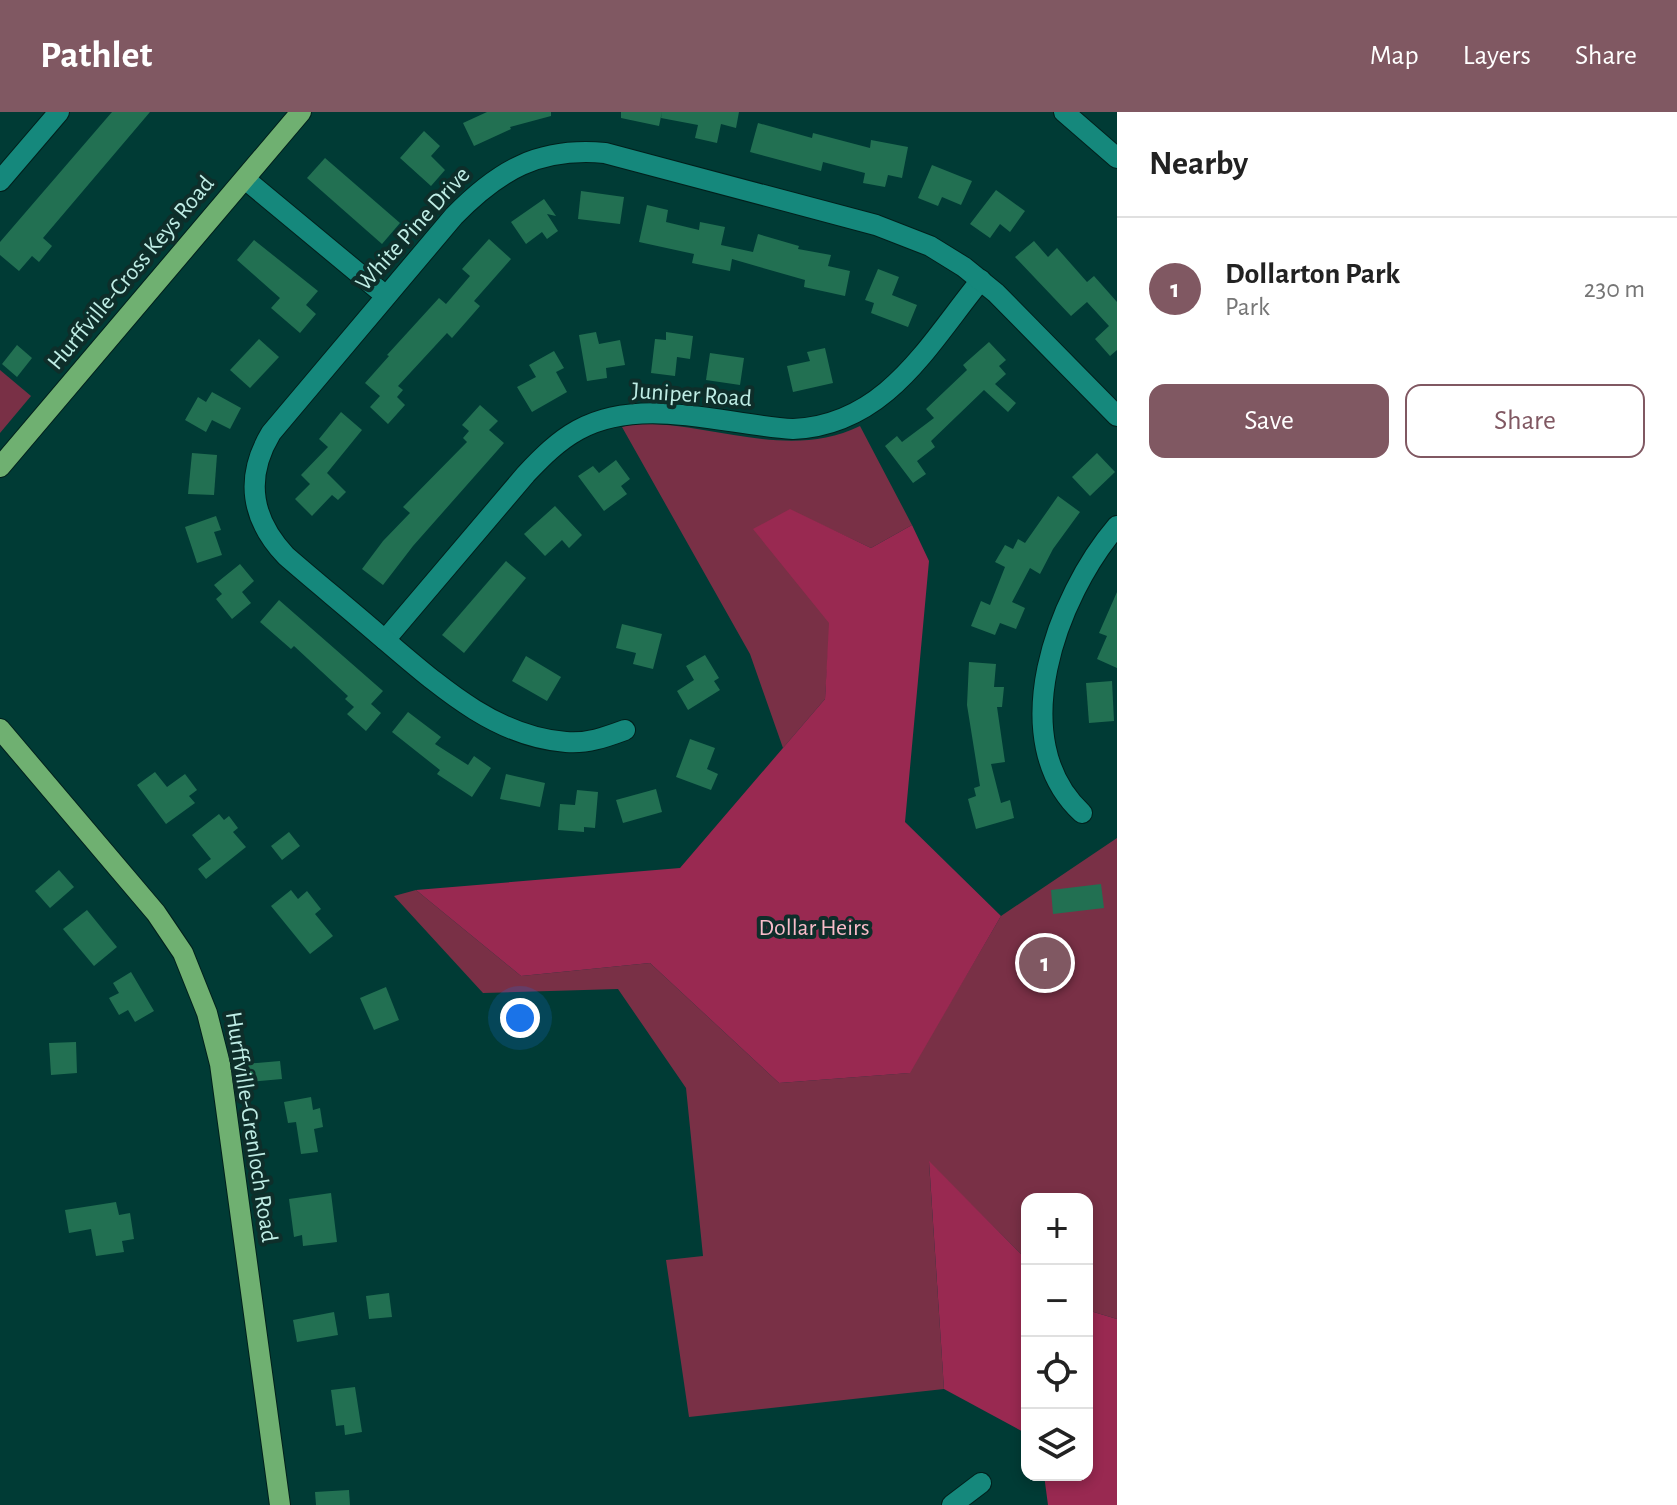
<!DOCTYPE html>
<html lang="en">
<head>
<meta charset="utf-8">
<style>
  body { margin:0; font-family:"Alegreya Sans",sans-serif; background:#f6f6f6; color:#222 }
  .controls { position:absolute; right:24px; bottom:24px; display:grid; overflow:hidden; border-radius:16px; box-shadow:0 4px 12px #0003 }
  .controls button { width:72px; height:72px; display:grid; place-items:center; padding:0; border:0; border-bottom:2px solid #e0e0e0; background:#fff; color:#222; font:40px sans-serif }
  .you { position:absolute; left:520px; top:906px; width:28px; height:28px; margin:-20px; border:6px solid #fff; border-radius:50%; background:#1a73e8; box-shadow:0 0 0 12px #1a73e833 }
  .badge { display:grid; place-items:center; width:52px; height:52px; border-radius:50%; background:#805862; color:#fff; font-size:26px; font-weight:700 }
  .pin { position:absolute; translate:-50% -50%; border:4px solid #fff; box-shadow:0 2px 8px #0006 }
  .list { margin:0; padding:0; list-style:none }
  h2 { display:flex; justify-content:space-between; align-items:center; height:104px; margin:0; padding:0 32px; font-size:34px }
  h2 small { font-size:26px; font-weight:400; color:#767676 }
  .list li { display:grid; grid-template-columns:52px 1fr auto; gap:24px; align-items:center; box-sizing:border-box; height:144px; padding:0 32px; border-top:2px solid #e0e0e0 }
  .list b { display:block; font-size:30px; white-space:nowrap }
  .list p { margin:0; font-size:26px; white-space:nowrap; color:#767676 }
  .list em { font-size:26px; font-style:normal; color:#767676 }
  .actions { display:flex; gap:16px; padding:24px 32px }
  .actions a { flex:1; padding:18px 0; border:2px solid #805862; border-radius:16px; text-align:center; font-size:28px; color:#805862 }
  .actions .main { background:#805862; color:#fff }
  .icon { flex:none; width:44px; height:44px; fill:none; stroke:currentColor; stroke-width:2; stroke-linecap:round; stroke-linejoin:round }
  .map { position:relative; flex:none; width:1117px; height:1393px; overflow:hidden }
  header { display:flex; align-items:center; gap:48px; box-sizing:border-box; height:112px; padding:0 40px; background:#805862; color:#fff }
  header strong { font-size:38px }
  nav { display:flex; gap:44px; margin-inline-start:auto; font-size:28px }
  main { display:flex }
  aside { flex:1; background:#fff }
  .map>svg:first-child { display:block }
  .green { fill:#793046 }
  .forest { fill:#992951 }
  .building { fill:#227052 }
  .lines { fill:none; stroke-linecap:round; stroke-linejoin:round }
  .minor-casing { stroke:#00201c; stroke-width:22 }
  .major-casing { stroke:#00201c; stroke-width:22 }
  .minor { stroke:#15887c; stroke-width:20 }
  .major { stroke:#6fb071; stroke-width:20 }
  .labels { text-anchor:middle; dominant-baseline:central; stroke-width:8; stroke-linejoin:round; paint-order:stroke }
  .street-label { font-size:24px; fill:#bfede5; stroke:#0e2e2a }
  .park-label { font-size:24px; fill:#f8bcc9; stroke:#0e2e2a }
</style>
</head>
<body>
<header>
<strong>Pathlet</strong>
<nav><a>Map</a><a>Layers</a><a>Share</a></nav>
</header>
<main>
<div class="map">
<svg width="1117" height="1393" viewBox="0 0 1117 1393">
  <rect width="100%" height="100%" fill="#003b35"/>
  <g class="green">
    <polygon points="0,258 31,284 0,321"/>
    <path d="M632,312C708,308 786,350 860,314L912,413L871,436L790,398L830,511L825,587L783,636L750,542L622,315Z"/>
    <polygon points="1117,726 1117,1207 1087,1198 1087,1087 1027,1087 1027,1148 929,1050 944,1277 689,1305 666,1148 703,1144 686,976 618,877 483,881 394,784 416,778 521,864 650,851 779,971 909,961 1001,804"/>
  </g>
  <g class="forest">
    <polygon points="790,397 871,436 912,413 929,449 905,710 1001,804 910,961 779,971 650,851 521,864 416,778 680,756 825,587 829,511 753,417"/>
    <polygon points="929,1049 1027,1148 1027,1322 944,1277"/>
    <polygon points="1087,1198 1117,1207 1117,1393 1048,1393 1044,1363 1087,1363"/>
  </g>
  <g class="building">
    <polygon points="112,0 150,0 43,126 52,134 39,150 32,144 19,159 0,143 0,130"/>
    <polygon points="487,0 551,0 551,4 510,15 511,17 474,34 463,11"/>
    <polygon points="621,0 739,0 736,16 721,12 717,31 695,26 698,13 661,6 662,0 659,14 621,6"/>
    <polygon points="758,11 812,26 813,21 870,36 871,28 908,35 902,66 888,63 885,75 863,71 865,61 823,50 821,59 750,40"/>
    <polygon points="424,19 440,34 431,44 445,58 431,74 400,46"/>
    <polygon points="325,46 400,111 382,132 307,66"/>
    <polygon points="932,53 972,69 961,93 942,85 938,94 918,86"/>
    <polygon points="996,78 1025,99 1010,120 1000,112 990,126 970,112"/>
    <polygon points="581,79 624,85 620,112 578,107"/>
    <polygon points="544,87 556,104 547,102 558,119 547,127 542,120 526,132 511,110"/>
    <polygon points="647,93 668,98 666,110 699,118 700,110 725,115 721,133 753,140 758,122 799,134 798,137 831,143 828,154 850,159 845,184 804,175 805,168 732,147 730,159 692,151 694,142 639,130"/>
    <polygon points="489,127 511,147 474,189 480,194 452,226 447,221 398,274 403,278 397,285 405,293 388,312 370,295 380,284 365,271 389,244 387,243 439,186 446,192 470,164 462,157"/>
    <polygon points="254,128 318,179 306,193 316,202 300,221 271,196 280,186 237,148"/>
    <polygon points="1034,129 1048,145 1057,136 1087,170 1094,164 1117,190 1117,238 1110,244 1095,227 1109,214 1087,190 1071,204 1015,145"/>
    <polygon points="878,157 899,165 892,183 917,193 908,215 871,201 874,191 865,188"/>
    <polygon points="596,220 599,232 620,228 625,253 606,256 607,266 587,269 579,223"/>
    <polygon points="666,220 693,224 690,247 677,245 675,264 651,261 655,227 666,228"/>
    <polygon points="259,227 279,245 250,276 230,258"/>
    <polygon points="989,230 1006,248 999,254 1006,262 995,272 1016,291 1008,300 984,278 931,329 935,335 917,349 926,362 913,371 885,334 897,324 902,330 934,306 926,297 967,258 963,253"/>
    <polygon points="17,233 32,246 17,265 2,252"/>
    <polygon points="825,236 833,271 793,280 787,254 810,249 807,240"/>
    <polygon points="554,239 564,256 556,260 567,280 532,300 517,275 536,265 529,253"/>
    <polygon points="710,241 744,246 740,273 706,268"/>
    <polygon points="212,280 241,296 230,317 212,308 206,320 185,308 198,285 206,290"/>
    <polygon points="480,293 498,309 489,318 504,331 413,434 383,473 362,457 383,429 410,401 403,395 467,330 463,326 469,319 462,313"/>
    <polygon points="341,300 362,318 327,361 346,380 338,388 332,383 312,404 295,387 310,372 301,363 328,335 319,327"/>
    <polygon points="192,341 217,343 214,383 188,382"/>
    <polygon points="1097,341 1115,360 1090,384 1072,365"/>
    <polygon points="616,348 630,367 621,374 627,382 604,399 578,364 593,354 599,361"/>
    <polygon points="1058,384 1080,400 1053,437 1040,462 1030,456 1012,490 1025,496 1016,517 1000,511 995,523 971,514 981,489 990,493 1005,455 995,450 1005,433 1013,437 1018,427 1025,431"/>
    <polygon points="555,394 582,423 569,436 562,428 545,444 524,422"/>
    <polygon points="216,404 221,418 214,420 222,443 197,451 185,415"/>
    <polygon points="506,449 526,466 464,541 442,523"/>
    <polygon points="240,452 254,469 242,480 251,491 232,507 216,487 222,482 214,473"/>
    <polygon points="1117,480 1117,556 1097,547 1107,524 1099,521"/>
    <polygon points="279,488 383,579 371,592 381,601 366,619 347,602 354,595 345,587 348,584 294,534 291,537 260,510"/>
    <polygon points="622,512 662,522 653,557 633,552 636,541 616,536"/>
    <polygon points="705,543 719,566 714,569 720,578 688,598 677,579 694,568 686,554"/>
    <polygon points="526,544 561,565 547,589 512,569"/>
    <polygon points="969,550 996,552 994,575 1004,575 1002,595 997,595 1005,650 991,652 1001,691 1010,688 1014,706 976,717 968,687 976,684 974,676 980,674 967,593"/>
    <polygon points="1112,569 1114,609 1089,611 1086,571"/>
    <polygon points="408,600 441,625 435,632 468,653 474,644 491,656 472,685 437,662 440,658 392,620"/>
    <polygon points="690,627 715,636 707,657 718,662 711,678 676,665"/>
    <polygon points="155,660 167,675 185,662 197,678 189,684 195,691 166,712 137,673"/>
    <polygon points="506,662 545,671 540,695 500,687"/>
    <polygon points="656,677 662,700 623,711 616,688"/>
    <polygon points="577,678 598,680 595,716 584,715 584,720 558,718 560,692 575,693"/>
    <polygon points="219,702 224,708 229,704 238,716 233,720 246,735 206,767 198,757 211,747 192,723"/>
    <polygon points="289,720 300,734 282,748 271,734"/>
    <polygon points="59,758 74,775 50,796 35,779"/>
    <polygon points="1101,772 1104,796 1053,802 1051,778"/>
    <polygon points="291,778 298,787 307,779 321,797 315,802 333,824 310,842 271,794"/>
    <polygon points="87,798 117,835 94,854 63,817"/>
    <polygon points="131,860 154,899 135,910 128,898 119,903 109,886 119,881 113,871"/>
    <polygon points="386,875 399,908 374,918 360,886"/>
    <polygon points="76,930 77,961 51,963 49,931"/>
    <polygon points="280,949 282,967 247,970 245,952"/>
    <polygon points="311,985 313,998 320,996 323,1015 314,1017 318,1040 301,1042 296,1010 288,1011 284,990"/>
    <polygon points="331,1081 337,1130 303,1134 302,1123 294,1125 289,1087"/>
    <polygon points="116,1090 119,1103 130,1101 134,1127 122,1129 124,1140 96,1144 91,1117 69,1121 65,1098"/>
    <polygon points="389,1181 392,1205 369,1207 366,1184"/>
    <polygon points="334,1200 338,1223 297,1230 293,1208"/>
    <polygon points="355,1275 362,1320 345,1323 344,1313 336,1314 331,1278"/>
    <polygon points="349,1378 350,1393 316,1393 315,1380"/>
  </g>
  <g class="lines">
    <g class="minor-casing">
      <g id="minor">
        <polyline points="1064,0 1117,46"/>
        <polyline points="245,67 386,184"/>
        <polyline points="0,69 59,0"/>
        <path d="M385,528L526,362C542,345 558,329 578,318C641,283 725,313 793,317C886,313 928,233 981,168"/>
        <path d="M625,618C606,625 587,632 566,630C492,625 433,568 379,523C348,496 317,471 286,444C251,407 244,366 271,321L454,104C499,58 539,35 605,41L876,113L930,134L964,155L996,181L1117,304"/>
        <path d="M1082,701C1003,628 1057,484 1117,414"/>
        <polyline points="952,1393 981,1371"/>
      </g>
    </g>
    <g class="major-casing">
      <g id="major">
        <polyline points="0,355 301,0"/>
        <polyline points="0,617 156,801 183,841 207,901 220,952 280,1393"/>
      </g>
    </g>
    <use href="#minor" class="minor"/>
    <use href="#major" class="major"/>
  </g>
  <g class="labels">
    <g class="street-label">
      <text transform="translate(413 117) rotate(-48)">White Pine Drive</text>
      <text transform="translate(131 161) rotate(-50)">Hurffville-Cross Keys Road</text>
      <text transform="translate(692 283) rotate(4)">Juniper Road</text>
      <text transform="translate(251 1015) rotate(81)">Hurffville-Grenloch Road</text>
    </g>
    <g class="park-label">
      <text x="814" y="816">Dollar Heirs</text>
    </g>
  </g>
</svg>
<div class="controls">
<button>+</button>
<button>−</button>
<button><svg class="icon" aria-label="locate" viewBox="0 0 24 24"><circle cx="12" cy="12" r="6"/><path d="M12 2v4M12 18v4M2 12h4M18 12h4"/></svg></button>
<button><svg class="icon" aria-label="layers" viewBox="0 0 24 24"><path d="M12 4l9 5-9 5-9-5zM3 14l9 5 9-5"/></svg></button>
</div>
<div class="you"></div>
<div class="pin badge" style="left:1045px;top:851px">1</div>
</div>
<aside>
<h2>Nearby<small></small></h2>
<ul class="list">
<li><span class="badge">1</span><div><b>Dollarton Park</b><p>Park</p></div><em>230 m</em></li>
</ul>
<div class="actions"><a class="main">Save</a><a>Share</a></div>
</aside>
</main>
</body>
</html>
